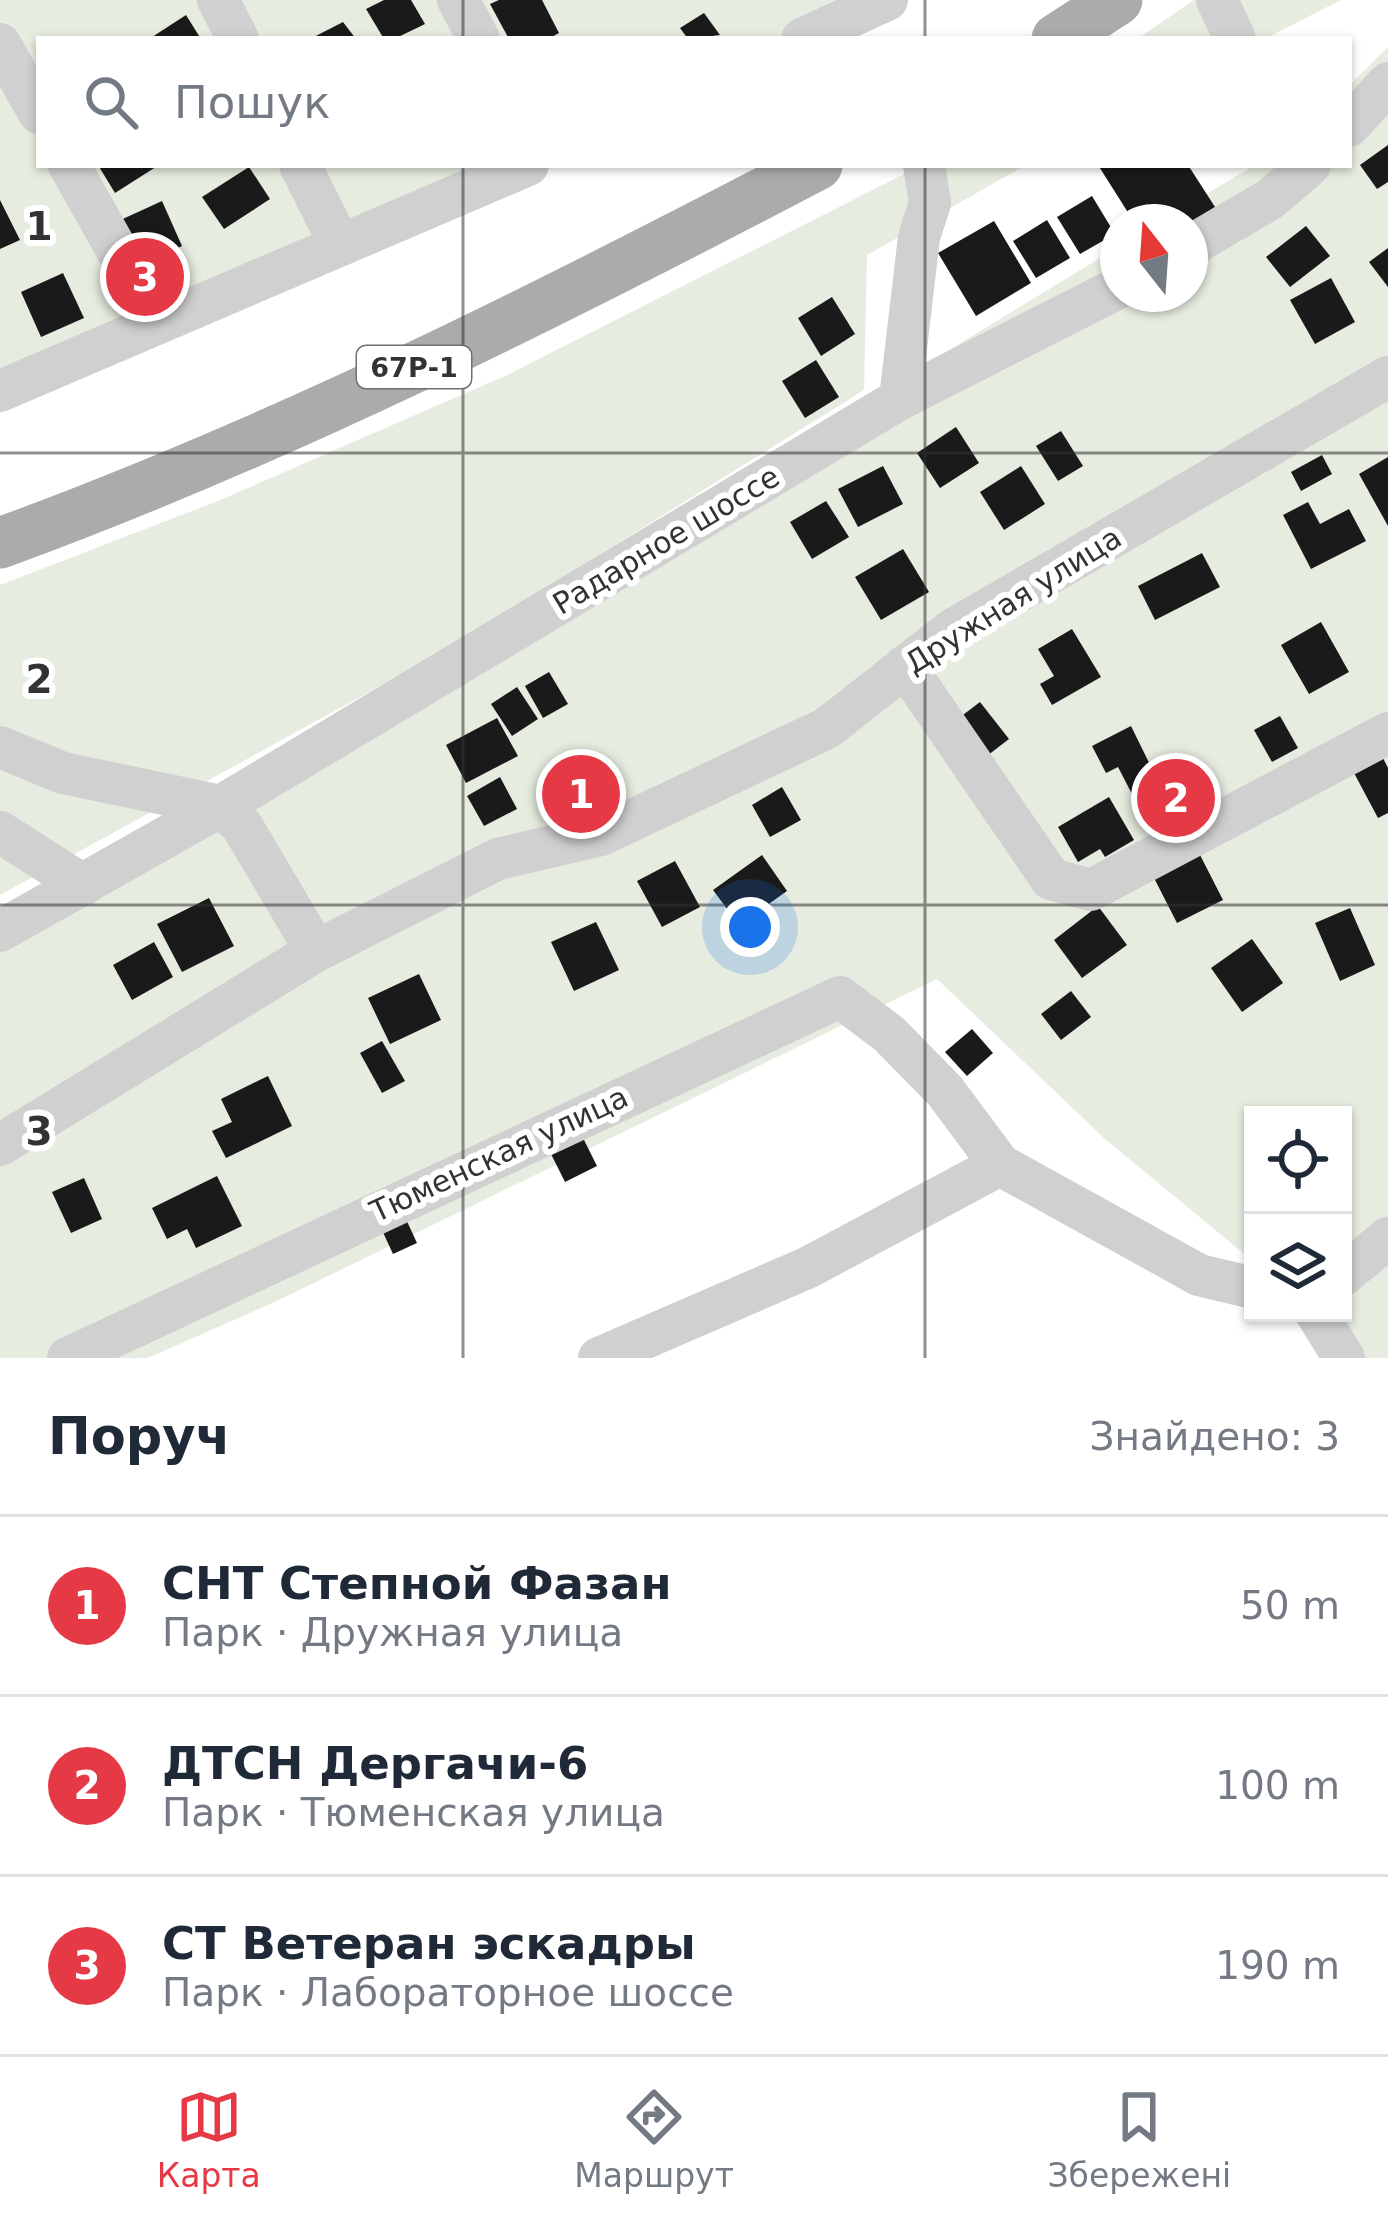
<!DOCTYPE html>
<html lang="uk">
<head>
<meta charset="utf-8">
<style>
  body { margin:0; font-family:"DejaVu Sans",sans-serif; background:#f2f2f3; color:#1f2937 }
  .controls { position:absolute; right:36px; bottom:36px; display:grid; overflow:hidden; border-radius:0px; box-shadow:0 3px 9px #0004 }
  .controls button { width:108px; height:108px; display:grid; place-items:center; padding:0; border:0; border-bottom:3px solid #e0e1e3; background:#fff; color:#1f2937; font:60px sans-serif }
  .compass { position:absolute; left:1100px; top:204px; width:108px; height:108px; border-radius:50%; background:#fff; box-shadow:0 3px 9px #0004; rotate:343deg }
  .you { position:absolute; left:750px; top:927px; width:42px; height:42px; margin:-30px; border:9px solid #fff; border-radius:50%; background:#1a73e8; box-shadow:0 0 0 18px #1a73e833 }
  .badge { display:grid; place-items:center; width:78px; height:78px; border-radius:50%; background:#e63946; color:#fff; font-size:39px; font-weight:700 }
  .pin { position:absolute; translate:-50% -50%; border:6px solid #fff; box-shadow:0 3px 12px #0006 }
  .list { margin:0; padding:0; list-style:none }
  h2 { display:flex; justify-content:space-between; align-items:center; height:156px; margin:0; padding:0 48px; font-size:51px }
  h2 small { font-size:39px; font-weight:400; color:#747a83 }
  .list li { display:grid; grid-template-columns:78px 1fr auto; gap:36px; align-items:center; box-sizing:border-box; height:180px; padding:0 48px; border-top:3px solid #e0e1e3 }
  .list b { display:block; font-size:45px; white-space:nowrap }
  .list p { margin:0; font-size:39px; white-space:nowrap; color:#747a83 }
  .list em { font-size:39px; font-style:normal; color:#747a83 }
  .icon { flex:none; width:66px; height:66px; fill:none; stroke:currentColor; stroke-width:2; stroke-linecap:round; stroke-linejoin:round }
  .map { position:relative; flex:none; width:1388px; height:1358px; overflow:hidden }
  .search { position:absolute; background:#fff; box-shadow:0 3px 9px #0004; left:36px; right:36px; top:36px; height:132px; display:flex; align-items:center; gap:30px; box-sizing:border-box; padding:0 42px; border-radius:0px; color:#747a83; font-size:45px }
  .sheet { height:696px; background:#fff }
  nav { display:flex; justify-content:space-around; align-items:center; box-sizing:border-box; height:168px; border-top:3px solid #e0e1e3; background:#fff; font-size:33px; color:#747a83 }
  nav a { display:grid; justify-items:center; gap:6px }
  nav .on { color:#e63946 }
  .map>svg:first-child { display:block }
  .green { fill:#e6ecdf }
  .building { fill:#1a1a1a }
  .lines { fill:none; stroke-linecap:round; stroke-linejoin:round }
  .minor { stroke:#d0d0d0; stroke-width:42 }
  .major { stroke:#ababab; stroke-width:51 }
  .grid { fill:none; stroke:#333; stroke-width:3; stroke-opacity:0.55 }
  .labels { text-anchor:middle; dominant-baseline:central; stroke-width:12; stroke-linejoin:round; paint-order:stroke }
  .shield { fill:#fff; stroke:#707070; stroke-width:3 }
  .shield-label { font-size:27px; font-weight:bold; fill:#333 }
  .street-label { font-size:30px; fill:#333; stroke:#fff }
  .grid-label { font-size:39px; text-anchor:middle; font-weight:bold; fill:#333; stroke:#fff; stroke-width:12; stroke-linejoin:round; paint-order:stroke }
</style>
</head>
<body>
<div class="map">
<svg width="1388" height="1358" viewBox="0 0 1388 1358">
  <rect width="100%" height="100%" fill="#fff"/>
  <g class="green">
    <polygon points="0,0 843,0 774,39 39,39 39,165 519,165 110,364 0,413"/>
    <polygon points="1194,0 1341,0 1264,39 1137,39"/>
    <polygon points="1388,47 1388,1249 1343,1276 1343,1115 1253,1115 1253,1261 1105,1139 937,979 279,1300 148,1358 0,1358 0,911 440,653 0,895 0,585 218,501 507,375 922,165 1026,165 867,255 864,390 509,611 726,486 1118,247 1118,294 1190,294 1190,222 1159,222 1255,165 1349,165 1349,86"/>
    <polygon points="1388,1265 1388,1358 1356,1358 1303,1313 1343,1313 1343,1280"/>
  </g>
  <g class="building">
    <polygon points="384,0 411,0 425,24 394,39 384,39 366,9"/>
    <polygon points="499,0 542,0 559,33 548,39 509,39 490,4"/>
    <polygon points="704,13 720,35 688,39 680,28"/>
    <polygon points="186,15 201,39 149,39"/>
    <polygon points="343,22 356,39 310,39"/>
    <polygon points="1388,145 1388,182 1377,189 1360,165"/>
    <polygon points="98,165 159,165 115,193"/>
    <polygon points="1098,165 1188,165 1215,207 1192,222 1134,222"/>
    <polygon points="249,167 270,199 224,229 202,197"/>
    <polygon points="1092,196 1115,234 1080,254 1057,217"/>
    <polygon points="0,200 20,240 0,249"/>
    <polygon points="162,201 182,246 135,268 114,223"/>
    <polygon points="1047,220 1070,258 1036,278 1013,241"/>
    <polygon points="994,221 1031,283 976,316 938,253"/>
    <polygon points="1306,226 1330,256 1290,287 1266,257"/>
    <polygon points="1388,248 1388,287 1369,262"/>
    <polygon points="63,273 84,318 41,337 21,292"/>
    <polygon points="1331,278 1355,322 1315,344 1290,300"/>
    <polygon points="832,297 855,334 821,356 798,318"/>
    <polygon points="816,360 839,397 805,418 782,381"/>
    <polygon points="956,427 979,463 940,488 917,453"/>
    <polygon points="1061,431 1083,466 1058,481 1036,446"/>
    <polygon points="1322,455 1332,474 1301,491 1291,472"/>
    <polygon points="1388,457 1388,526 1359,474"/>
    <polygon points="883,466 903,504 858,527 838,489"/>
    <polygon points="1021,466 1045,504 1004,530 980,492"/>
    <polygon points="826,501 849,537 812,559 790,522"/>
    <polygon points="1308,502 1320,524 1349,509 1366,541 1311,569 1283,515"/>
    <polygon points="903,549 929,592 881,620 855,577"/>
    <polygon points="1202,553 1220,587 1155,620 1138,586"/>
    <polygon points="1321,622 1349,672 1309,694 1281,645"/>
    <polygon points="1072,629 1101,677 1052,705 1040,684 1054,676 1038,649"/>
    <polygon points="549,672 568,704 543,718 525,686"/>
    <polygon points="517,687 538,719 512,736 491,704"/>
    <polygon points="980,702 1009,739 983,759 955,721"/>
    <polygon points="1280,716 1298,748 1272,762 1254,730"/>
    <polygon points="497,718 518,756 466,783 446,745"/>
    <polygon points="1131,726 1159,783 1133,796 1118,767 1106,773 1092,746"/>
    <polygon points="1383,758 1388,768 1388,813 1378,818 1354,773"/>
    <polygon points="500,777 517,809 484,826 467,796"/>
    <polygon points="782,787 801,820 770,837 752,805"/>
    <polygon points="1109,797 1134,840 1105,857 1100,849 1078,862 1058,827"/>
    <polygon points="1199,853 1223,900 1177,923 1153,876"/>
    <polygon points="762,855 787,891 739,925 713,890"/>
    <polygon points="675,861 700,907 662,927 637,881"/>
    <polygon points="209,898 234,946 182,972 157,924"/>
    <polygon points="1098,906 1127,945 1082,978 1054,940"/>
    <polygon points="1350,908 1375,965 1340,981 1315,923"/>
    <polygon points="596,922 619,970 574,991 551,942"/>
    <polygon points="1252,939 1283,983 1242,1012 1211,968"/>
    <polygon points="154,942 173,977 132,1000 113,965"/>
    <polygon points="419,974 441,1020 390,1044 368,998"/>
    <polygon points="1071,991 1091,1017 1061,1040 1041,1014"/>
    <polygon points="972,1029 993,1053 967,1076 945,1052"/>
    <polygon points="382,1041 405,1081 382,1093 360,1053"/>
    <polygon points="268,1076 292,1126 226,1158 212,1131 232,1122 221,1099"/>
    <polygon points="582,1136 597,1166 565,1182 550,1152"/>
    <polygon points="217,1176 242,1226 196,1248 187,1229 167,1239 152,1208"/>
    <polygon points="84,1178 102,1219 71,1233 52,1192"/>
    <polygon points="405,1217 417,1243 393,1254 381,1228"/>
  </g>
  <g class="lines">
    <g class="minor">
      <polyline points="218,0 238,39"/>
      <polyline points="458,0 479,39"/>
      <polyline points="1217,0 1235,39"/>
      <polyline points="802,39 887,0"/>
      <polyline points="0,44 39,113"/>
      <polyline points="1349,126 1388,83"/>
      <polyline points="69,165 157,321"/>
      <polyline points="300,165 339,243"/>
      <polyline points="1190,246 1269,200 1310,165"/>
      <polyline points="0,391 528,165"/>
      <polyline points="900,399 919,237 930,203 924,165"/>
      <polyline points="905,666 1051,879 1091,890 1388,733"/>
      <polyline points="0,747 63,773 221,806 242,826 316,951"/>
      <polyline points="0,832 83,885"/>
      <polyline points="0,931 221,806 900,399 1118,288"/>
      <polyline points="0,1145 316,951 498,859 601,835 827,728 952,630 1388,377"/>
      <polyline points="1343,1275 1388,1238"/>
      <polyline points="1316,1313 1344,1358"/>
      <polyline points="68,1358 840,997 889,1034 945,1091 1000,1165 1199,1275 1253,1288"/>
      <polyline points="599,1358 807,1268 1000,1165"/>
    </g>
    <g class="major">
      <polyline points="1057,39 1117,0"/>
      <path d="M0,543C282,440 551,304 817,165"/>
    </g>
  </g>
  <path class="grid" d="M463,0V39M925,0V39M463,165V1358M925,165V1358M0,453H1388M0,905H1388"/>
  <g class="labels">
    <rect class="shield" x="357" y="346" width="114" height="42" rx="9"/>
    <g class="shield-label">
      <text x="414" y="367">67Р-1</text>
    </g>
    <g class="street-label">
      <text transform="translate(666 540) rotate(-31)">Радарное шоссе</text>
      <text transform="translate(1013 600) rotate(-32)">Дружная улица</text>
      <text transform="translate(499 1154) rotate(-25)">Тюменская улица</text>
    </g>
  </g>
  <g class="grid-label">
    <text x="39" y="240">1</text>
    <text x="39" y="693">2</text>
    <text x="39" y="1145">3</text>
  </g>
</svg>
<div class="controls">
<button><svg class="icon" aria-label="locate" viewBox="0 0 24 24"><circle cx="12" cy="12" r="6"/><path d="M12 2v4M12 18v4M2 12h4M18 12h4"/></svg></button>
<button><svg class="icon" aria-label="layers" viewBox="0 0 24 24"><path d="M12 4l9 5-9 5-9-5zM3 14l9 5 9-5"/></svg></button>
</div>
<svg class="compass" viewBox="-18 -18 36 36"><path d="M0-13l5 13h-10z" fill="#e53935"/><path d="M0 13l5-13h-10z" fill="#747a83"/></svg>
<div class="you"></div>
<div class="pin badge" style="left:581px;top:794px">1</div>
<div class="pin badge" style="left:1176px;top:798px">2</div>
<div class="pin badge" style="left:145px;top:277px">3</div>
<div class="search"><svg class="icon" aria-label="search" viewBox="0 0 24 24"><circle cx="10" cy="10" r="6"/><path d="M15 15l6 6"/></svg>Пошук</div>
</div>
<section class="sheet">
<h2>Поруч<small>Знайдено: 3</small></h2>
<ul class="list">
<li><span class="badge">1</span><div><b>СНТ Степной Фазан</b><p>Парк · Дружная улица</p></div><em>50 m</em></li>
<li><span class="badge">2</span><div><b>ДТСН Дергачи-6</b><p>Парк · Тюменская улица</p></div><em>100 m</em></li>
<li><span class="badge">3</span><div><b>СТ Ветеран эскадры</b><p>Парк · Лабораторное шоссе</p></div><em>190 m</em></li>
</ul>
</section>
<nav>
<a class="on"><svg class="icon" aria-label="map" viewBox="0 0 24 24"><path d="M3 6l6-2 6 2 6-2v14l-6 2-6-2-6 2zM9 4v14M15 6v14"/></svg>Карта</a>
<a><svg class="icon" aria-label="directions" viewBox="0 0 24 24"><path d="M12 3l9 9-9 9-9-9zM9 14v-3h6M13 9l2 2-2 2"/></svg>Маршрут</a>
<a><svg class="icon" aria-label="saved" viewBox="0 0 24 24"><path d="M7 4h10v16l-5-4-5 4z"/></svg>Збережені</a>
</nav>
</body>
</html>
